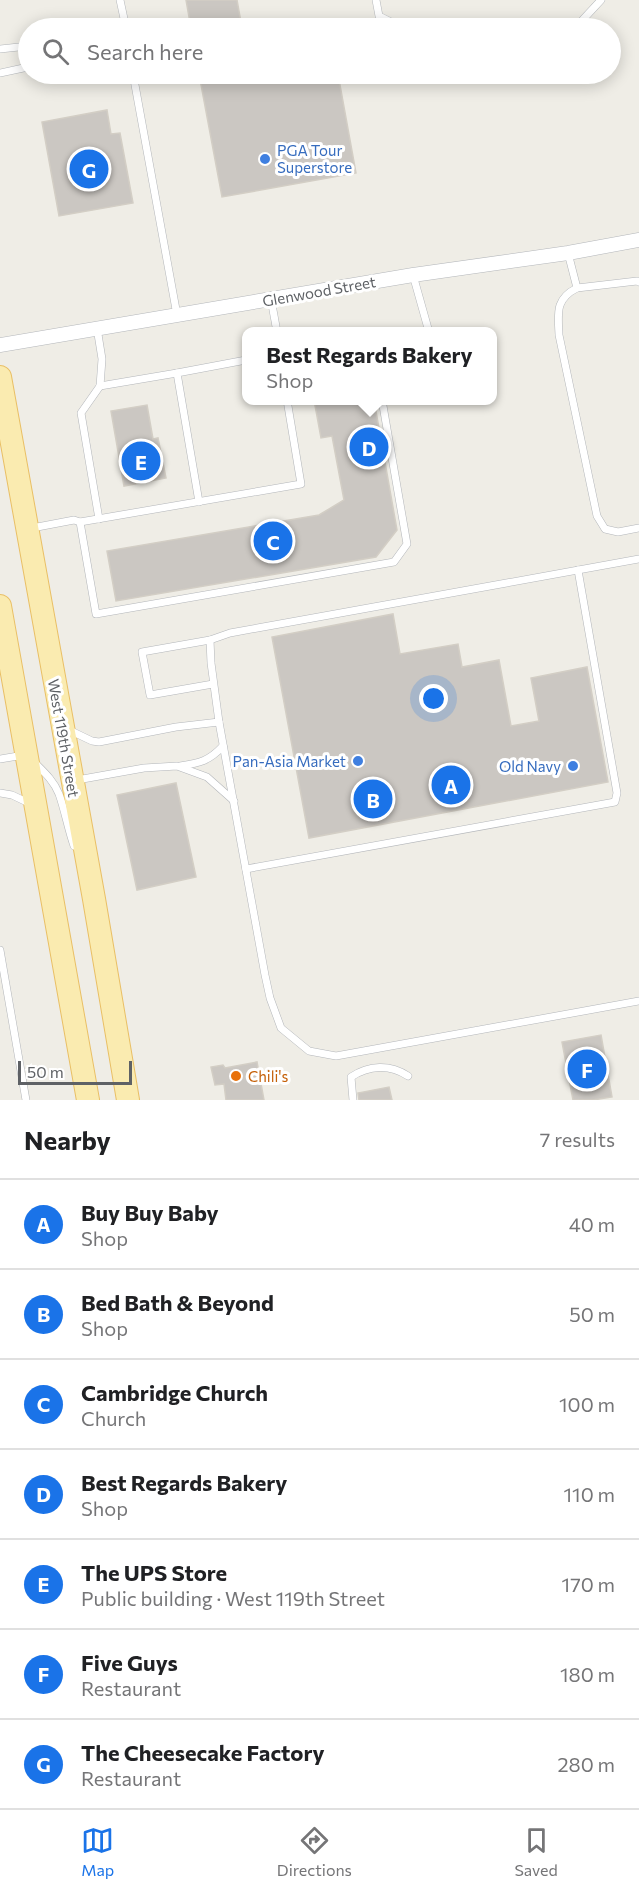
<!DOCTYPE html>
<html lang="en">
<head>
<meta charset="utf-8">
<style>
  body { margin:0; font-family:Commissioner,sans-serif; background:#f2f2f2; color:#202124 }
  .scale { position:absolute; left:18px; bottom:15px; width:114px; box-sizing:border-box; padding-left:6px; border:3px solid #5e6165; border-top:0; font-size:16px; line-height:21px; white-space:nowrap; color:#5e6165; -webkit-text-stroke:4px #fff; paint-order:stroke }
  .you { position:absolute; left:434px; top:699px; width:21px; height:21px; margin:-15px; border:4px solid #fff; border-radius:50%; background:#1a73e8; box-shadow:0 0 0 9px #1a73e833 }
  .badge { display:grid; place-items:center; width:39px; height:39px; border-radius:50%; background:#1a73e8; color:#fff; font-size:20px; font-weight:700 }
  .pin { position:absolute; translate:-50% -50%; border:3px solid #fff; box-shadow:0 2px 6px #0006 }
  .popup { position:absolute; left:242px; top:327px; width:255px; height:78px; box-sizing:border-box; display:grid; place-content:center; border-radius:12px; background:#fff; filter:drop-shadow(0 2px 4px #0005); font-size:20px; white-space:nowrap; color:#757577 }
  .popup b { font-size:22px; color:#202124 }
  .popup::after { content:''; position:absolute; left:50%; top:100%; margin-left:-12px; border:12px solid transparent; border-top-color:#fff }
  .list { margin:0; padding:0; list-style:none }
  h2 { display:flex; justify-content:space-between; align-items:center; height:78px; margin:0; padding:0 24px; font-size:26px }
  h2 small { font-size:20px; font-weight:400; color:#757577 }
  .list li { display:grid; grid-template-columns:39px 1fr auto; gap:18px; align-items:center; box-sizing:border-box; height:90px; padding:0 24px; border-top:2px solid #e0e0e0 }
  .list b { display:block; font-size:22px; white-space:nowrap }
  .list p { margin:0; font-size:20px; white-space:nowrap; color:#757577 }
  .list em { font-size:20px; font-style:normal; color:#757577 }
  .icon { flex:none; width:33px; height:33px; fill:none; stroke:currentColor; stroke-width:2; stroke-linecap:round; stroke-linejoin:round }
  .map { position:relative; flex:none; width:639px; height:1100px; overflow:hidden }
  .search { position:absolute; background:#fff; box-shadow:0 3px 15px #0003; left:18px; right:18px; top:18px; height:66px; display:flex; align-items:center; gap:15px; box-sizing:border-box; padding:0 21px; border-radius:33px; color:#757577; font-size:22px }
  .sheet { height:708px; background:#fff }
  nav { display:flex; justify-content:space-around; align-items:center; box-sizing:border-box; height:84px; border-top:2px solid #e0e0e0; background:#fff; font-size:16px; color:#757577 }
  nav a { display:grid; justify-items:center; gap:3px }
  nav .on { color:#1a73e8 }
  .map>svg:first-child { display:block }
  .building { fill:#cbc7c2; stroke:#d3cec5; stroke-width:1.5 }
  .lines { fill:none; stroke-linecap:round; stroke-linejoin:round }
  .service-casing { stroke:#b3b6ba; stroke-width:8 }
  .minor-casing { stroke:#b3b6ba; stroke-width:15 }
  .primary-casing { stroke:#e9bf65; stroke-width:24 }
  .service { stroke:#fff; stroke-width:7 }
  .minor { stroke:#fff; stroke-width:14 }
  .primary { stroke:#faebb0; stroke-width:22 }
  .shop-dot { fill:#3f7fe0; stroke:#fff; stroke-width:2 }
  .food-dot { fill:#e8710a; stroke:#fff; stroke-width:2 }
  .labels { text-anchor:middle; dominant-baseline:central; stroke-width:6; stroke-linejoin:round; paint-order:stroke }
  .shop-label { font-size:15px; fill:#366cbe; stroke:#fff; text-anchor:end }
  .street-label { font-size:15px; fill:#5e6165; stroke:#fff }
  .food-label { font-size:15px; fill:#c56008; stroke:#fff; text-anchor:start }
</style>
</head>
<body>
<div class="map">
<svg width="639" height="1100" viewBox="0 0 639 1100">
  <rect width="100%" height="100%" fill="#efede6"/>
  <g class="building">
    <polygon points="186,0 237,0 242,28 191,28"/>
    <polygon points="199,74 264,74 265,81 305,74 338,74 356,173 222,197"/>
    <polygon points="107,110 111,134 120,133 133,203 59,216 42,122"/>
    <polygon points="314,400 374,400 397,530 376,557 116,601 107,551 319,515 344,500 332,436 321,438"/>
    <polygon points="147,405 153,439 158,438 166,478 124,486 111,411"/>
    <polygon points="393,614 400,654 458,644 462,667 499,660 511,726 539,721 531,678 587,667 608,782 309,838 272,637"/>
    <polygon points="176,783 196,877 137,890 117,795"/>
    <polygon points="601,1035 612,1097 593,1100 573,1100 562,1042"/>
    <polygon points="257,1062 264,1100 226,1100 224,1084 215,1085 211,1067 223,1065 225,1068"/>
    <polygon points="389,1087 392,1100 359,1100 358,1093"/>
  </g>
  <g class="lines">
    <g class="service-casing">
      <g id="service">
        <polyline points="120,0 126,28"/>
        <polyline points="376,0 379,16 403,28"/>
        <polyline points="566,28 576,27 601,0"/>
        <polyline points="0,49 28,46"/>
        <polyline points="0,73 28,67"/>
        <polyline points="133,74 177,315"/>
        <polyline points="568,253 577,288"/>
        <polyline points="413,275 429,332"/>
        <path d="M639,282L637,281L577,288C555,299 558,313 559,335L597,516L605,529L618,532L639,528"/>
        <polyline points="271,299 277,332"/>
        <polyline points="97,328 102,359 100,386 81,413 99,519"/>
        <polyline points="100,386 177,373"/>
        <polyline points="199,502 177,373 246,360"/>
        <polyline points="80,522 96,614 394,562 407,544 382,400"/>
        <polyline points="32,528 74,520 80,522 301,484 287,400"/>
        <polyline points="639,559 230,633 210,640 211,663 219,722 265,975 270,998 281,1028 309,1051 336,1056 639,1001"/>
        <polyline points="210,640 142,652 150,695 213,684"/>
        <polyline points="69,730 92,741 99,742 176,727 219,722"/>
        <polyline points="0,759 24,755"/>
        <path d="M35,763C44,772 54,781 59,794C65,811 68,829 74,846"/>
        <path d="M180,766C200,763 209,761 223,746"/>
        <polyline points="77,780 144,768 177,766 207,777 234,801"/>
        <polyline points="0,793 12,795 31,804"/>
        <polyline points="246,869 615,802 617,793 578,570"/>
        <polyline points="0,950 26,1100"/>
        <path d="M353,1100L351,1077C369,1065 390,1064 408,1076"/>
      </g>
    </g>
    <g class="minor-casing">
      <polyline id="minor" points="0,345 413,275 568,253 639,240"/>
    </g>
    <g class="primary-casing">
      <g id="primary">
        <polyline points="0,377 94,899 128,1100"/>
        <polyline points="0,606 88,1100"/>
      </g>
    </g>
    <use href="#service" class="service"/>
    <use href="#minor" class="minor"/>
    <use href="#primary" class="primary"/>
  </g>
  <g class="shop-dot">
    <circle cx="265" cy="159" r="6"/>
    <circle cx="358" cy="761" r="6"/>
    <circle cx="573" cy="766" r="6"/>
  </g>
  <circle class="food-dot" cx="236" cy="1076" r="6"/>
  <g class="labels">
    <g class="shop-label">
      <text x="277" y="150" text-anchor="start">PGA Tour<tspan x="277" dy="17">Superstore</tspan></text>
      <text x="346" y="761">Pan-Asia Market</text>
      <text x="561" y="766">Old Navy</text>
    </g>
    <g class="street-label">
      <text transform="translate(319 291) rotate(-10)">Glenwood Street</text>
      <text transform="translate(64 738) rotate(80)">West 119th Street</text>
    </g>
    <g class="food-label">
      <text x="248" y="1076">Chili's</text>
    </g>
  </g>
</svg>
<div class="scale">50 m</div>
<div class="you"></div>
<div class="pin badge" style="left:451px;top:785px">A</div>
<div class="pin badge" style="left:373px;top:799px">B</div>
<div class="pin badge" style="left:273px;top:541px">C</div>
<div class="pin badge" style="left:369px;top:447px">D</div>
<div class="popup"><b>Best Regards Bakery</b>Shop</div>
<div class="pin badge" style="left:141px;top:461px">E</div>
<div class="pin badge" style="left:587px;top:1069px">F</div>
<div class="pin badge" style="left:89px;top:169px">G</div>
<div class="search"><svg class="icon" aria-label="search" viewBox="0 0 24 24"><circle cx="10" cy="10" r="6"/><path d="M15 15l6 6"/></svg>Search here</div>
</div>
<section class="sheet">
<h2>Nearby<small>7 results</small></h2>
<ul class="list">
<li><span class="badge">A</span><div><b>Buy Buy Baby</b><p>Shop</p></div><em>40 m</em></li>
<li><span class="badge">B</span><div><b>Bed Bath &amp; Beyond</b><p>Shop</p></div><em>50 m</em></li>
<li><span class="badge">C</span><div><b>Cambridge Church</b><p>Church</p></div><em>100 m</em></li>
<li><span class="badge">D</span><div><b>Best Regards Bakery</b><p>Shop</p></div><em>110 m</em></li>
<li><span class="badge">E</span><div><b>The UPS Store</b><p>Public building · West 119th Street</p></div><em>170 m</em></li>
<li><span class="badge">F</span><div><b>Five Guys</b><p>Restaurant</p></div><em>180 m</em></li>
<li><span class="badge">G</span><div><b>The Cheesecake Factory</b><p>Restaurant</p></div><em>280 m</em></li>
</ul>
</section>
<nav>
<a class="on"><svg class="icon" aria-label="map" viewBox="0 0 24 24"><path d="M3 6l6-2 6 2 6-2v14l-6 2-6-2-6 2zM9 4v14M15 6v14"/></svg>Map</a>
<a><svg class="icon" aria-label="directions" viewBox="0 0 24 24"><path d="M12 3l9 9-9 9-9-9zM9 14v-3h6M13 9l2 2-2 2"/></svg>Directions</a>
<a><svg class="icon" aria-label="saved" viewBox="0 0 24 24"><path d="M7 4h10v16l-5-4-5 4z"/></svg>Saved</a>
</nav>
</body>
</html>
